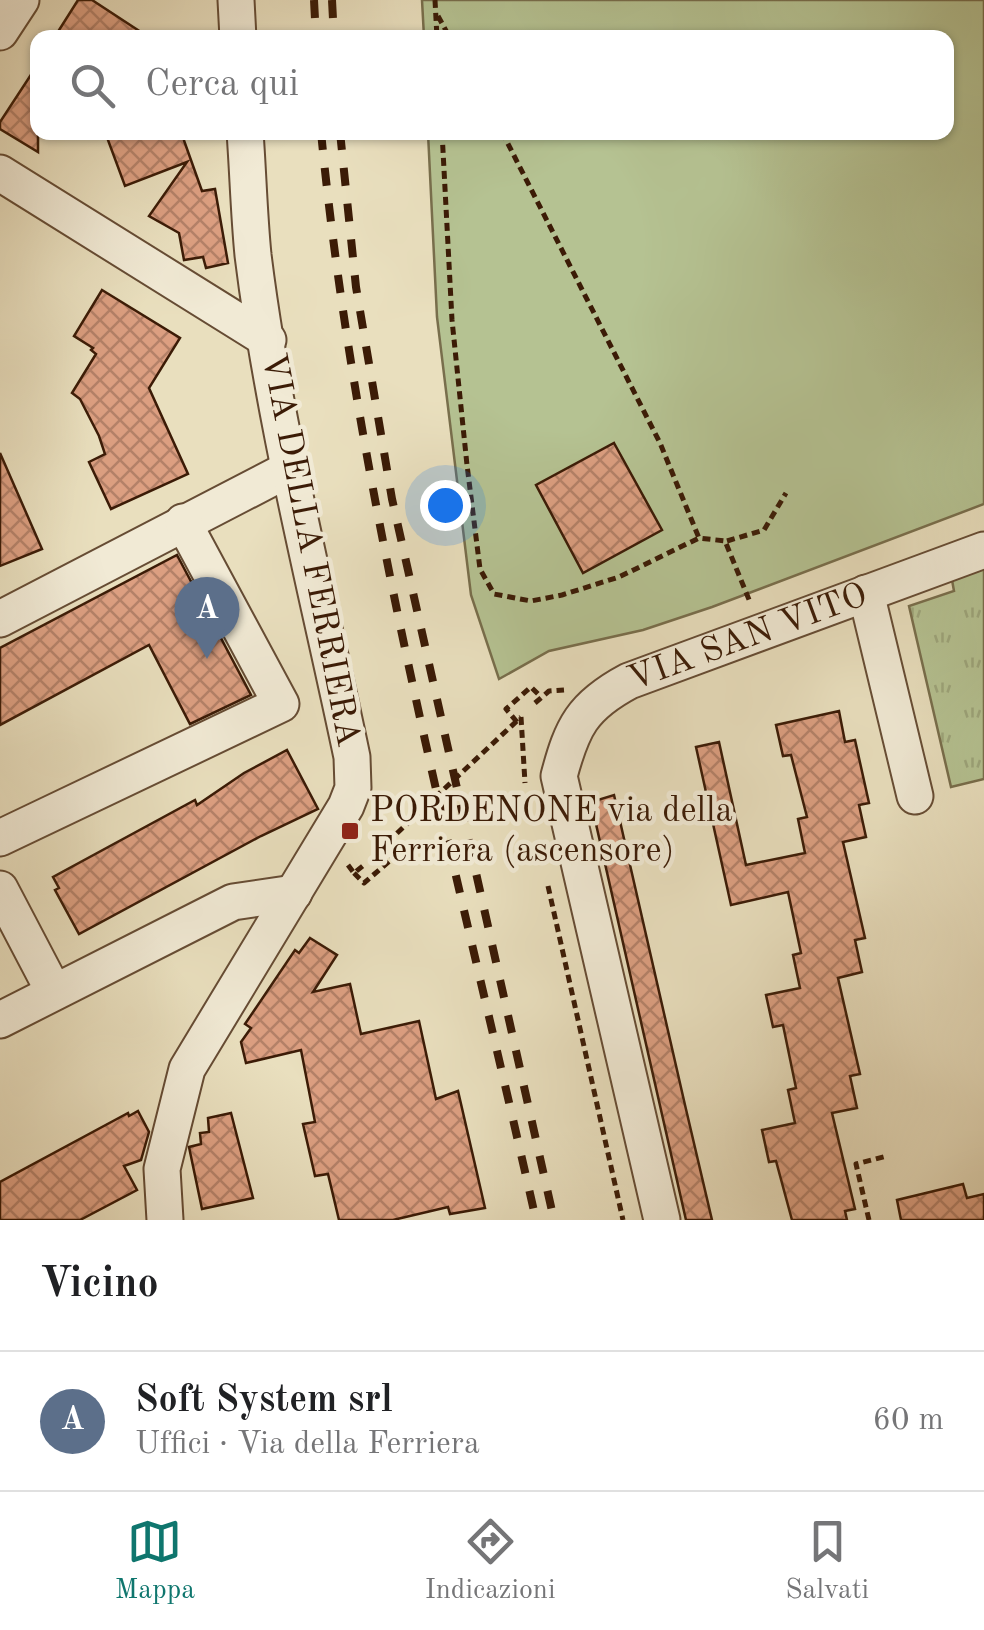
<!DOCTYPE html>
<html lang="it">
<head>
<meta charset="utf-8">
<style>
  body { margin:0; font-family:"Old Standard TT",serif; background:#f6f6f6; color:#202124 }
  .you { position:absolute; left:445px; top:505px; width:35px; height:35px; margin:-25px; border:8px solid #fff; border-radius:50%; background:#1a73e8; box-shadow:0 0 0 15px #1a73e833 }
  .badge { display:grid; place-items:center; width:65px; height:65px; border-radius:50%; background:#0f766e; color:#fff; font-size:32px; font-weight:700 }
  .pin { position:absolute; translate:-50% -82px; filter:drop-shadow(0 2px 5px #0008) }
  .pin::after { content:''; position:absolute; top:52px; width:35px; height:30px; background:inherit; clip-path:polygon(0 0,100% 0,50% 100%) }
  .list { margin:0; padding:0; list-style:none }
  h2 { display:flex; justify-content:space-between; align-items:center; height:130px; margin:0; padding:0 40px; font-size:42px }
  h2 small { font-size:32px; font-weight:400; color:#757577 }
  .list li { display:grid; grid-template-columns:65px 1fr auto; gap:30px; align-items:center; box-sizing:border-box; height:140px; padding:0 40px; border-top:2px solid #e0e0e0 }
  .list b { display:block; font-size:38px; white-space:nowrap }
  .list p { margin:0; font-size:32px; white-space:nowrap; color:#757577 }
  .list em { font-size:32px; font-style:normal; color:#757577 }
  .icon { flex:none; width:55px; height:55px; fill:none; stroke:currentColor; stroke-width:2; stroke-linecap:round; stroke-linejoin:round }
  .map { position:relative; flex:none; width:984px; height:1220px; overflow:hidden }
  .search { position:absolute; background:#fff; box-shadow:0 2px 8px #0004; left:30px; right:30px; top:30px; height:110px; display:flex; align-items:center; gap:25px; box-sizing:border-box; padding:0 35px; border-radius:20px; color:#757577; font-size:38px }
  .sheet { height:270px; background:#fff }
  nav { display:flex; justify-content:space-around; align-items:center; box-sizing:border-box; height:140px; border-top:2px solid #e0e0e0; background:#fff; font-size:28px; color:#757577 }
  nav a { display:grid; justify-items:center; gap:5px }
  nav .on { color:#0f766e }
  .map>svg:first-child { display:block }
  .grass { fill:url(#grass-tufts); stroke:#786e4c; stroke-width:2.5 }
  .pitch { fill:#b5c292; stroke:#786e4c; stroke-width:2.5 }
  .building { fill:url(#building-cross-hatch); stroke:#3b1b06; stroke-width:2.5 }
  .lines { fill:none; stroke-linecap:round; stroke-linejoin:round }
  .minor-casing { stroke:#664c34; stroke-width:39 }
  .path { stroke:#3b1b06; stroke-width:5; stroke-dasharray:8 5; stroke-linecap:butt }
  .minor { stroke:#f1ead5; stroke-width:35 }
  .rail { stroke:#3b1b06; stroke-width:8; stroke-dasharray:18 18; stroke-linecap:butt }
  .path-bridge { stroke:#3b1b06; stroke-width:5; stroke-dasharray:8 5; stroke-linecap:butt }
  .poi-dot { fill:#8f2418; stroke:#f1ead5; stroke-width:4 }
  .labels { text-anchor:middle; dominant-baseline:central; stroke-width:9; stroke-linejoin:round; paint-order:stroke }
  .street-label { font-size:35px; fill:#3b1b06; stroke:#f1ead5 }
  .poi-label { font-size:35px; fill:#3b1b06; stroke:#f1ead5; text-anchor:start }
</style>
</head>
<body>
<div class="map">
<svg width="984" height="1220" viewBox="0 0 984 1220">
  <defs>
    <pattern id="grass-tufts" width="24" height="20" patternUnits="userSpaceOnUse" patternTransform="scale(2.5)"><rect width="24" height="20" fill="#b5c292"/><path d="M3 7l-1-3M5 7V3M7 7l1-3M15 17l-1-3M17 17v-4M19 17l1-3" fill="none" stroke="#9da67c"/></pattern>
    <pattern id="building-cross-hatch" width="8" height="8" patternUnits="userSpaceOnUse" patternTransform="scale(2.5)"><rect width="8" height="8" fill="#dc9f81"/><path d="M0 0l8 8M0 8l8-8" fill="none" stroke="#b48168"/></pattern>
  </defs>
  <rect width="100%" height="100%" fill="#e9dfbe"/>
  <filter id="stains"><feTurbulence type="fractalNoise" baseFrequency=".002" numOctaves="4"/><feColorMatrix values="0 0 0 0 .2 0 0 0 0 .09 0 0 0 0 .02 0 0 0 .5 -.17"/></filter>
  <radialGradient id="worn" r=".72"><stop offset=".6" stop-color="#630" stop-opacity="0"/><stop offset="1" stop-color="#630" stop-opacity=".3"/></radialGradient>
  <polygon class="grass" points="984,568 984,779 951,787 909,606 954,591 952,580"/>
  <polygon class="pitch" points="422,0 984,0 984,504 712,607 643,630 549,651 499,679 471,595 437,317 428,133 946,132 946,38 424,37"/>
  <g class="building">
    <polygon points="78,0 92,0 150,38 54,38"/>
    <polygon points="38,64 38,152 0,129 0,122"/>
    <polygon points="105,132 181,132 202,191 215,189 228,263 206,268 203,257 184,260 179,233 149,216 187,162 125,186"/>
    <polygon points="102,290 180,338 149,388 188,474 111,509 89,462 105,454 99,436 80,399 72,393 96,354 91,350 93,348 74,336"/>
    <polygon points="614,443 662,530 583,573 536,485"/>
    <polygon points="0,453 42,549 0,566"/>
    <polygon points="177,555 251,695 190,724 149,645 0,725 0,648"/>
    <polygon points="839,711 845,742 855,740 869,803 859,805 866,837 843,842 865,938 855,940 862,972 838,978 860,1074 850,1076 857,1108 832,1113 855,1209 845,1211 847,1220 792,1220 776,1161 769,1162 762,1130 795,1123 788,1090 796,1088 783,1025 773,1027 766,995 800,988 793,955 801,953 788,892 731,905 696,747 719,742 746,865 805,853 798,819 807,817 791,755 783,756 776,725"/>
    <polygon points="287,750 318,809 261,836 79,934 55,890 59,888 53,877 195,800 197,805 244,773"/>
    <polygon points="614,795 685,1105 712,1220 686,1220 591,802"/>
    <polygon points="310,938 337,955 313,992 350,984 361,1034 419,1021 436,1099 458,1091 485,1208 450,1214 448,1207 393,1220 339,1220 328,1174 315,1176 303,1124 315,1122 301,1050 246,1063 241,1042 251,1028 245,1024 295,950 299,953"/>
    <polygon points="138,1111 149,1132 141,1160 124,1166 137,1190 80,1220 0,1220 0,1182 128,1113 129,1116"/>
    <polygon points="231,1113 253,1198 202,1209 189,1147 201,1144 200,1133 209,1132 208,1118"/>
    <polygon points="963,1184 967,1198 984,1194 984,1220 901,1220 897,1200"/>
  </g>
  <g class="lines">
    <g class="minor-casing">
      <g id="minor">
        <polyline points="236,0 238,38"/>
        <polyline points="0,32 21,0"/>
        <polyline points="0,173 268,340"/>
        <polyline points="866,593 915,796"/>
        <polyline points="0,619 289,469"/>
        <polyline points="0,838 281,704 183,522"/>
        <polyline points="0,889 54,992"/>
        <polyline points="0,1020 233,902 294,893"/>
        <path d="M165,1220L162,1169L187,1069L346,806L353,788L352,757C317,590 274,424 253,255C249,214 248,173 245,132"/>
        <path id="s1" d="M662,1220L559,776C572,727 582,706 629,681L984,550"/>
      </g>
    </g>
    <g class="path">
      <polyline points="435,0 437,38"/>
      <polyline points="438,16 450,38"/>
      <polyline points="442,132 452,320 467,465 480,569 494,594 531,601 562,595 619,577 699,538 725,541 750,602"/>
      <polyline points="502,132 660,443 699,538"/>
      <polyline points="727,541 764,530 786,493"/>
      <polyline points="535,703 549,691 564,690"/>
      <polyline points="521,717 525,783"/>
      <polyline points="517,722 506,709 531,687 541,697"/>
      <polyline points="348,865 354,873 364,865"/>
      <polyline points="354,873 364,883 393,858 382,847"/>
      <polyline points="548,886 623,1220"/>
      <polyline points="869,1220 856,1164 887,1156"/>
    </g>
    <use href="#minor" class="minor"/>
    <g class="rail">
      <polyline points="314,0 316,38"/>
      <polyline points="332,0 334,38"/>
      <path d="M321,132C357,501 455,860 536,1220"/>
      <polyline points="340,132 356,287 392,499 554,1220"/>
    </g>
    <polyline class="path-bridge" points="378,851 521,717"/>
  </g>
  <rect class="poi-dot" x="340" y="821" width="20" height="20" rx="5"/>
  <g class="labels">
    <g class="street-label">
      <text transform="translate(310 550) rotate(79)">VIA DELLA FERRIERA</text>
      <text stroke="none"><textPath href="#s1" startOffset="705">VIA SAN VITO</textPath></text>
    </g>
    <g class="poi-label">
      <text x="370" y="811">PORDENONE via della<tspan x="370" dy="40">Ferriera (ascensore)</tspan></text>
    </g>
  </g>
  <rect width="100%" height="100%" filter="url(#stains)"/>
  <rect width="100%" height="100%" fill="url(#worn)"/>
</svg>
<div class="you"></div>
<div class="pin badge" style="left:207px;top:659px;background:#5c6f8a">A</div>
<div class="search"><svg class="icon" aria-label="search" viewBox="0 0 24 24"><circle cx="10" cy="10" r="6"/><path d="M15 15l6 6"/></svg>Cerca qui</div>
</div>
<section class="sheet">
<h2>Vicino<small></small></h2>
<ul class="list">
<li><span class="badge" style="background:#5c6f8a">A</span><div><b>Soft System srl</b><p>Uffici · Via della Ferriera</p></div><em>60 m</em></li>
</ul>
</section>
<nav>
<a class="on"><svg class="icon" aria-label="map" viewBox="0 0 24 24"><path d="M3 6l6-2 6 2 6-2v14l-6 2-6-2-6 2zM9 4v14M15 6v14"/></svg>Mappa</a>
<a><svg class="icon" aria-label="directions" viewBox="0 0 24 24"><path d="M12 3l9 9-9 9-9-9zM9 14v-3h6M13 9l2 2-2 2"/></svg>Indicazioni</a>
<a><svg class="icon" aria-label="saved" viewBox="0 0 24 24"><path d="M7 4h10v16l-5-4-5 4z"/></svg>Salvati</a>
</nav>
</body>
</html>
